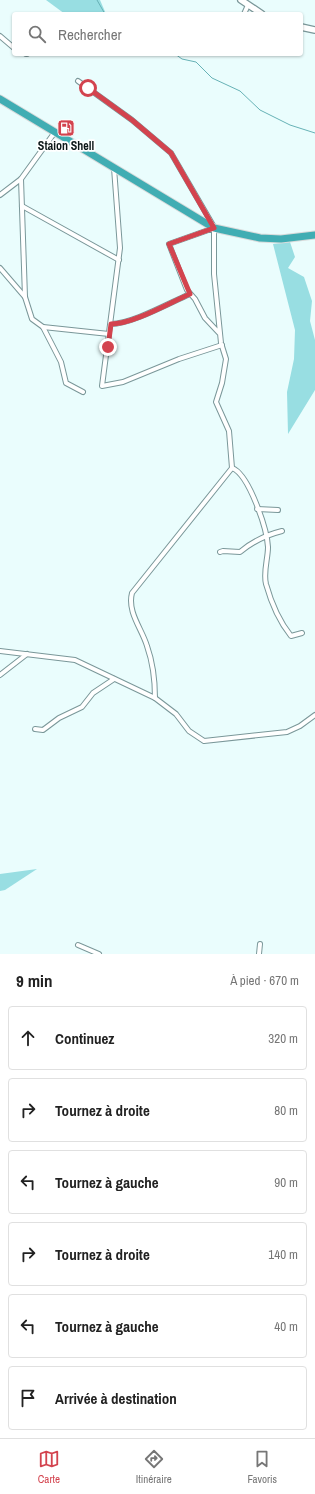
<!DOCTYPE html>
<html lang="fr">
<head>
<meta charset="utf-8">
<style>
  body { margin:0; font-family:"Archivo Narrow",sans-serif; background:#f2f2f2; color:#222 }
  .stop { position:absolute; width:12px; height:12px; margin:-9px; border:3px solid #d3434e; border-radius:50%; background:#fff }
  .stop.end { background:#d3434e; border-color:#fff; box-shadow:0 1px 4px #0008 }
  .list { margin:0; padding:0; list-style:none }
  h2 { display:flex; justify-content:space-between; align-items:center; height:52px; margin:0; padding:0 16px; font-size:17px }
  h2 small { font-size:13px; font-weight:400; color:#767676 }
  .list li { display:grid; grid-template-columns:26px 1fr auto; gap:12px; align-items:center; box-sizing:border-box; height:64px; margin:0 8px 8px; padding:0 8px; border:1px solid #e0e0e0; border-radius:4px }
  .list b { display:block; font-size:15px; white-space:nowrap }
  .list em { font-size:13px; font-style:normal; color:#767676 }
  .icon { flex:none; width:22px; height:22px; fill:none; stroke:currentColor; stroke-width:2; stroke-linecap:round; stroke-linejoin:round }
  .map { position:relative; flex:none; width:315px; height:954px; overflow:hidden }
  .search { position:absolute; background:#fff; box-shadow:0 1px 3px #0004; left:12px; right:12px; top:12px; height:44px; display:flex; align-items:center; gap:10px; box-sizing:border-box; padding:0 14px; border-radius:4px; color:#767676; font-size:15px }
  .sheet { height:484px; background:#fff }
  nav { display:flex; justify-content:space-around; align-items:center; box-sizing:border-box; height:56px; border-top:1px solid #e0e0e0; background:#fff; font-size:11px; color:#767676 }
  nav a { display:grid; justify-items:center; gap:2px }
  nav .on { color:#d3434e }
  .map>svg:first-child { display:block }
  .green { fill:#98dee2 }
  .lines { fill:none; stroke-linecap:round; stroke-linejoin:round }
  .stream { stroke:#67b2b6; stroke-width:1 }
  .street-casing { stroke:#7a9799; stroke-width:6 }
  .secondary-casing { stroke:#7a9799; stroke-width:8 }
  .highway-casing { stroke:#d8dada; stroke-width:9 }
  .street { stroke:#fff; stroke-width:4 }
  .secondary { stroke:#fff; stroke-width:5.5 }
  .highway { stroke:#40adb3; stroke-width:7 }
  .route { stroke:#d3434e; stroke-width:5 }
  .labels { text-anchor:middle; dominant-baseline:central; stroke-width:3.5; stroke-linejoin:round; paint-order:stroke }
  .poi-label { font-size:12px; font-weight:bold; fill:#0c1718; stroke:#fff }
</style>
</head>
<body>
<div class="map">
<svg width="315" height="954" viewBox="0 0 315 954">
  <rect width="100%" height="100%" fill="#eafdfd"/>
  <g class="green">
    <polygon points="46,0 100,0 106,14 65,14"/>
    <polygon points="290,242 295,257 288,268 304,277 312,301 310,321 315,340 315,390 288,434 287,392 294,359 295,330 273,244"/>
    <polygon points="37,869 5,890 0,891 0,874"/>
  </g>
  <g class="lines">
    <g class="stream">
      <polyline points="97,0 105,14"/>
      <polyline points="175,54 182,59 196,62 212,78 240,91 260,110 290,125 315,133"/>
    </g>
    <g class="street-casing">
      <g id="street">
        <polyline points="244,14 248,5"/>
        <polyline points="0,36 14,48"/>
        <polyline points="26,54 27,54"/>
        <polyline points="78,81 132,120 171,153 214,227"/>
        <polyline points="114,168 120,248 102,386 123,382 179,359 222,345"/>
        <polyline points="21,179 25,297 32,319 43,327 61,362 66,383 83,392"/>
        <polyline points="0,195 21,179 55,132"/>
        <polyline points="22,206 119,260"/>
        <polyline points="0,268 25,297"/>
        <path d="M111,324C132,324 169,303 190,294"/>
        <polyline points="43,327 109,334"/>
        <path d="M232,468C249,474 267,529 268,547C268,559 263,572 266,584C271,602 279,621 291,636L302,633"/>
        <polyline points="257,509 278,510"/>
        <path d="M220,552L223,551L240,552C253,541 266,535 282,531"/>
        <path d="M0,651L75,660L155,698C155,680 153,663 147,646C142,629 127,612 132,593L232,468L229,431L216,402L222,383L226,359L221,343L214,274V228L169,244L187,290L195,299L205,318L220,334"/>
        <polyline points="0,675 27,654"/>
        <polyline points="155,698 176,714 189,731 204,741 287,732 300,726 315,715"/>
        <polyline points="35,729 43,730 59,718 82,707 93,693 114,679"/>
        <polyline points="78,945 99,954"/>
        <polyline points="259,954 260,944"/>
      </g>
    </g>
    <g class="secondary-casing">
      <g id="secondary">
        <polyline points="241,0 262,14"/>
        <polyline points="301,27 315,30"/>
      </g>
    </g>
    <g class="highway-casing">
      <polyline id="highway" points="0,99 214,228 260,238 281,239 315,235"/>
    </g>
    <use href="#street" class="street"/>
    <use href="#secondary" class="secondary"/>
    <use href="#highway" class="highway"/>
  </g>
  <g class="lines">
    <path class="route" d="M88,88L132,120L171,153L214,228L169,244L190,294C169,303 133,324 111,324L108,347"/>
  </g>
  <defs>
    <g id="fuel-square" transform="scale(0.9)"><rect x="-9" y="-9" width="18" height="18" rx="4" fill="#d3434e" stroke="#fff"/><path d="M-5.5-6h7V0h2V4h1.3V-2.5L3-4.5l.8-.8L6-3V5H2.5V1h-1V6h-7ZM-4.2-4.7v3.2H.2V-4.7Z" fill="#fff"/></g>
  </defs>
  <g fill-rule="evenodd">
    <use href="#fuel-square" x="66" y="128"/>
  </g>
  <g class="labels">
    <g class="poi-label">
      <text x="66" y="146">Staion Shell</text>
    </g>
  </g>
</svg>
<div class="stop" style="left:88px;top:88px"></div>
<div class="stop end" style="left:108px;top:347px"></div>
<div class="search"><svg class="icon" aria-label="search" viewBox="0 0 24 24"><circle cx="10" cy="10" r="6"/><path d="M15 15l6 6"/></svg>Rechercher</div>
</div>
<section class="sheet">
<h2>9 min<small>À pied · 670 m</small></h2>
<ul class="list">
<li><svg class="icon" aria-label="ahead" viewBox="0 0 24 24"><path d="M12 20V5M6 11l6-6 6 6"/></svg><div><b>Continuez</b></div><em>320 m</em></li>
<li><svg class="icon" aria-label="right" viewBox="0 0 24 24"><path d="M7 20v-9h11M14 6l5 5-5 5"/></svg><div><b>Tournez à droite</b></div><em>80 m</em></li>
<li><svg class="icon" aria-label="left" viewBox="0 0 24 24"><path d="M17 20v-9H6M10 6l-5 5 5 5"/></svg><div><b>Tournez à gauche</b></div><em>90 m</em></li>
<li><svg class="icon" aria-label="right" viewBox="0 0 24 24"><path d="M7 20v-9h11M14 6l5 5-5 5"/></svg><div><b>Tournez à droite</b></div><em>140 m</em></li>
<li><svg class="icon" aria-label="left" viewBox="0 0 24 24"><path d="M17 20v-9H6M10 6l-5 5 5 5"/></svg><div><b>Tournez à gauche</b></div><em>40 m</em></li>
<li><svg class="icon" aria-label="arrive" viewBox="0 0 24 24"><path d="M6 21V4h12l-3 4 3 4H6"/></svg><div><b>Arrivée à destination</b></div></li>
</ul>
</section>
<nav>
<a class="on"><svg class="icon" aria-label="map" viewBox="0 0 24 24"><path d="M3 6l6-2 6 2 6-2v14l-6 2-6-2-6 2zM9 4v14M15 6v14"/></svg>Carte</a>
<a><svg class="icon" aria-label="directions" viewBox="0 0 24 24"><path d="M12 3l9 9-9 9-9-9zM9 14v-3h6M13 9l2 2-2 2"/></svg>Itinéraire</a>
<a><svg class="icon" aria-label="saved" viewBox="0 0 24 24"><path d="M7 4h10v16l-5-4-5 4z"/></svg>Favoris</a>
</nav>
</body>
</html>
